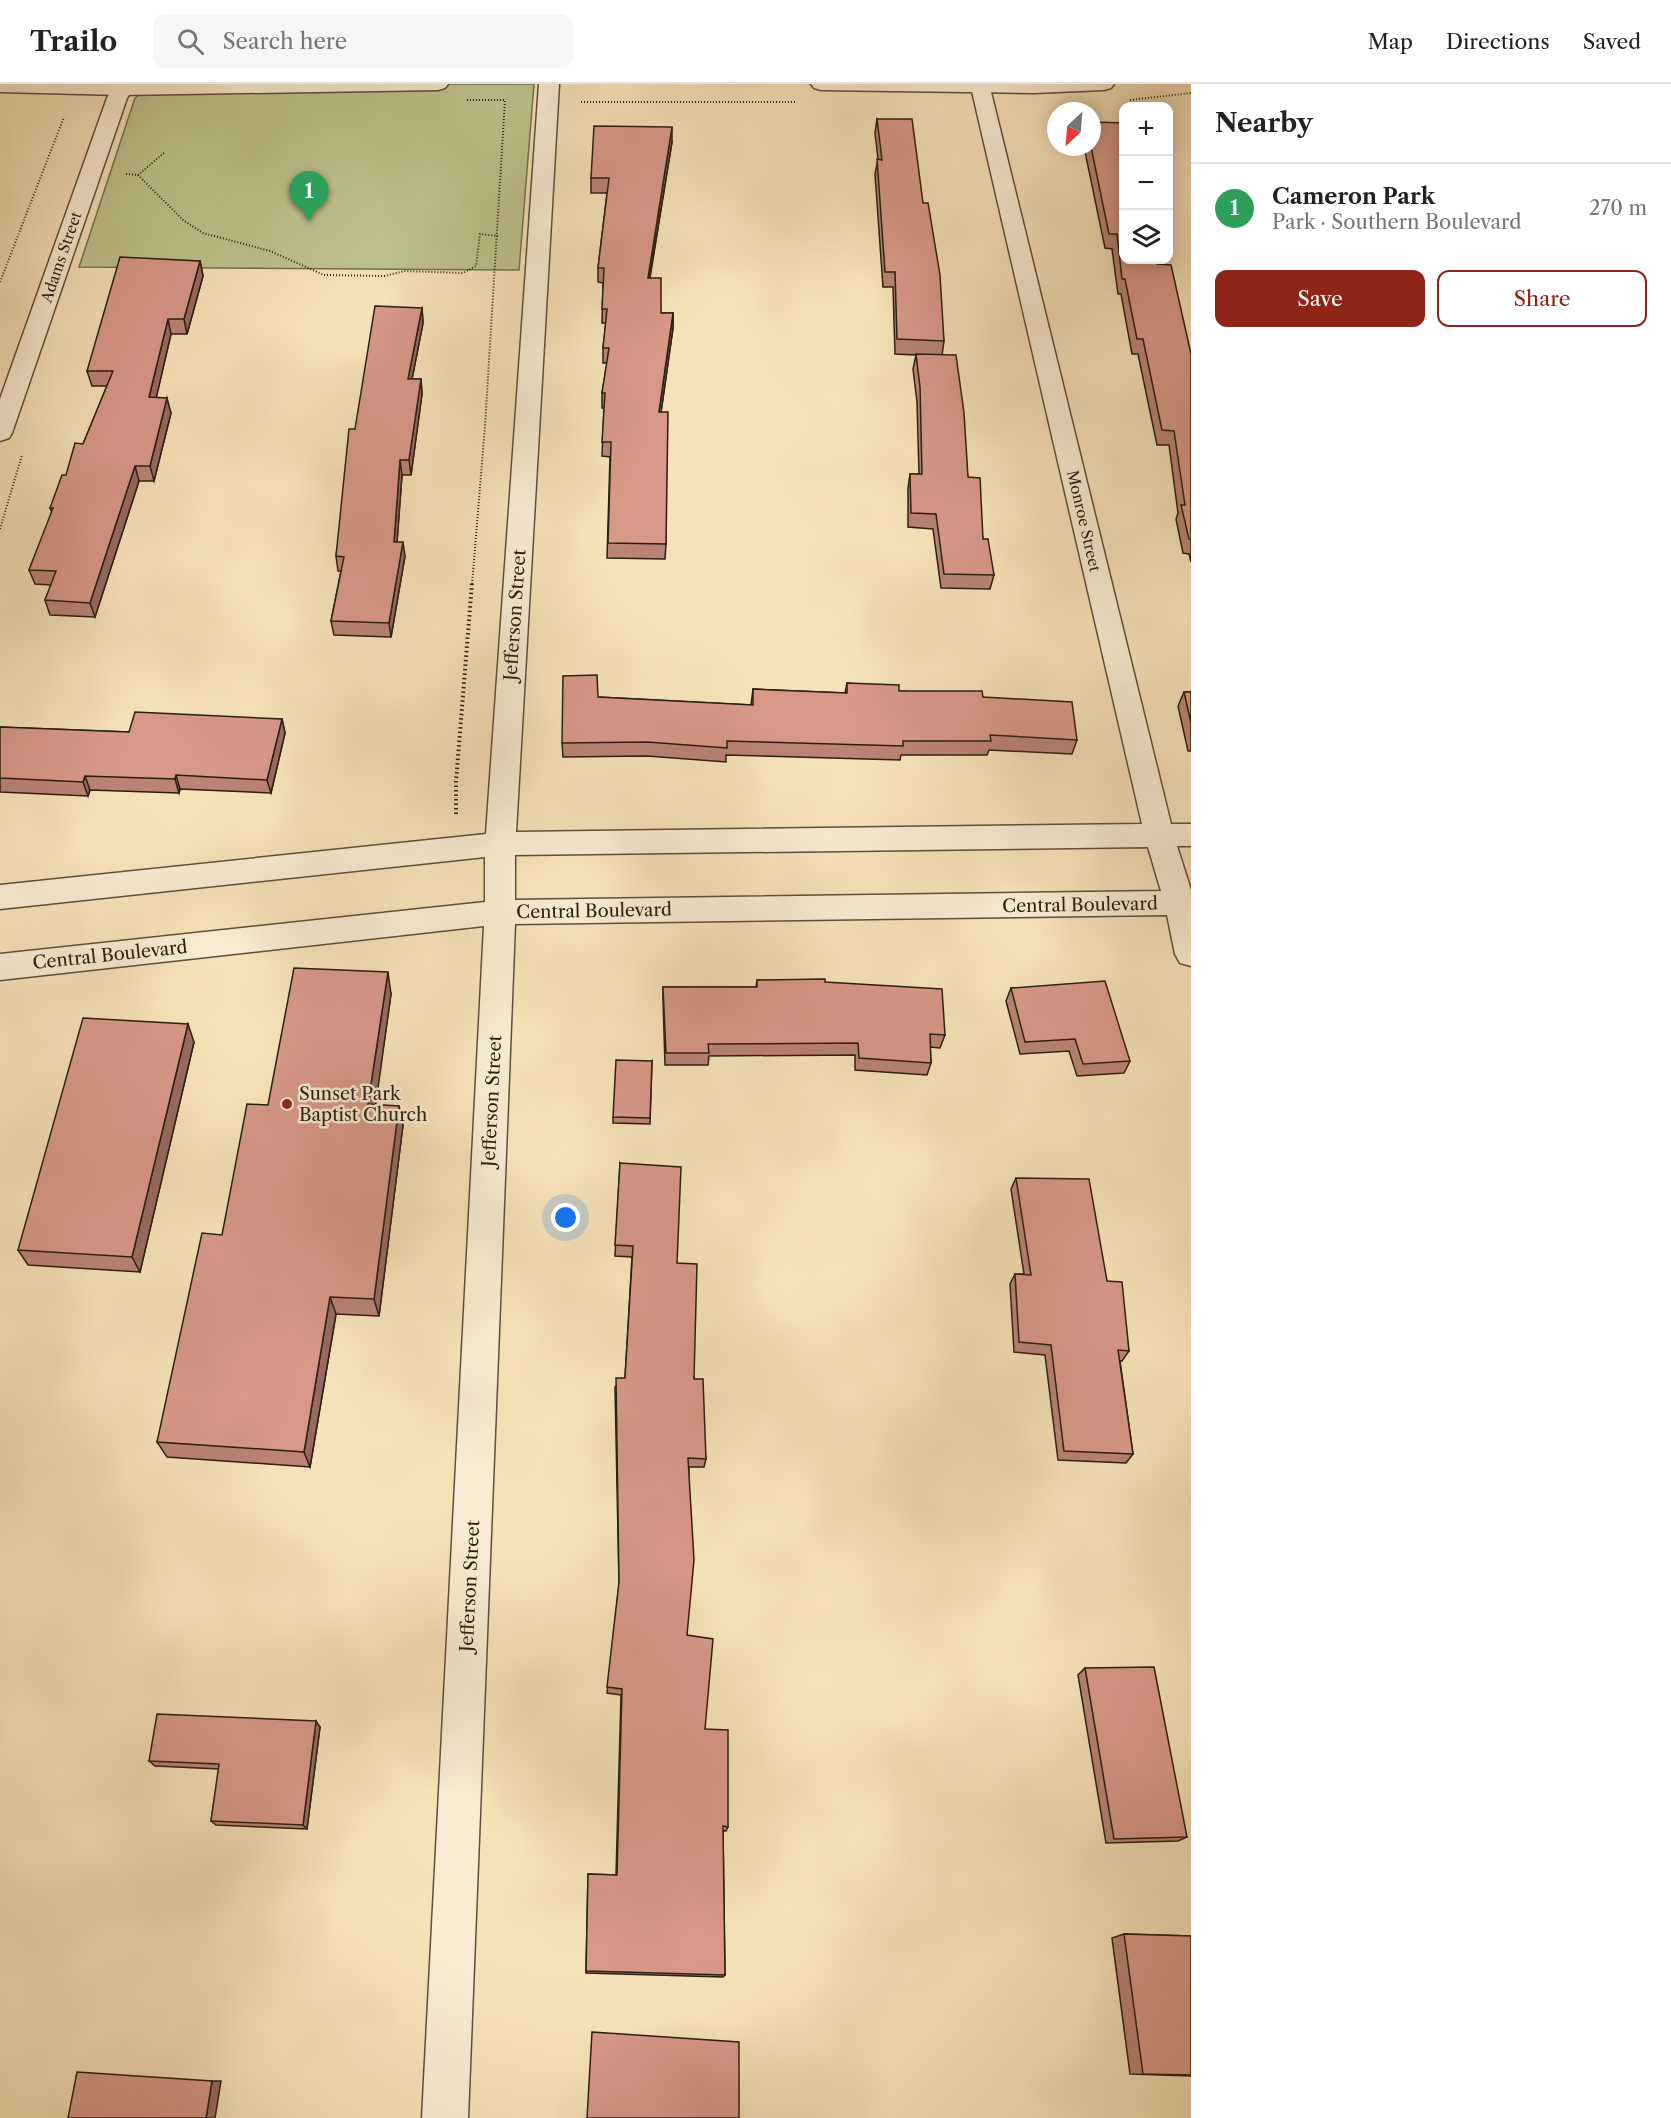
<!DOCTYPE html>
<html lang="en">
<head>
<meta charset="utf-8">
<style>
  body { margin:0; font-family:"Libre Caslon Text",serif; background:#f6f6f6; color:#222 }
  .controls { position:absolute; right:18px; top:18px; display:grid; overflow:hidden; border-radius:12px; box-shadow:0 3px 15px #0003 }
  .controls button { width:54px; height:54px; display:grid; place-items:center; padding:0; border:0; border-bottom:2px solid #e0e0e0; background:#fff; color:#222; font:30px sans-serif }
  .compass { position:absolute; left:1047px; top:18px; width:54px; height:54px; border-radius:50%; background:#fff; box-shadow:0 3px 15px #0003; rotate:206deg }
  .you { position:absolute; left:566px; top:1134px; width:21px; height:21px; margin:-15px; border:4px solid #fff; border-radius:50%; background:#1a73e8; box-shadow:0 0 0 9px #1a73e833 }
  .badge { display:grid; place-items:center; width:39px; height:39px; border-radius:50%; background:#8f2418; color:#fff; font-size:20px; font-weight:700 }
  .pin { position:absolute; translate:-50% -50px; filter:drop-shadow(0 2px 3px #0008) }
  .pin::after { content:''; position:absolute; top:32px; width:21px; height:18px; background:inherit; clip-path:polygon(0 0,100% 0,50% 100%) }
  .list { margin:0; padding:0; list-style:none }
  h2 { display:flex; justify-content:space-between; align-items:center; height:78px; margin:0; padding:0 24px; font-size:26px }
  h2 small { font-size:20px; font-weight:400; color:#767676 }
  .list li { display:grid; grid-template-columns:39px 1fr auto; gap:18px; align-items:center; box-sizing:border-box; height:90px; padding:0 24px; border-top:2px solid #e0e0e0 }
  .list b { display:block; font-size:22px; white-space:nowrap }
  .list p { margin:0; font-size:20px; white-space:nowrap; color:#767676 }
  .list em { font-size:20px; font-style:normal; color:#767676 }
  .actions { display:flex; gap:12px; padding:18px 24px }
  .actions a { flex:1; padding:14px 0; border:2px solid #8f2418; border-radius:12px; text-align:center; font-size:21px; color:#8f2418 }
  .actions .main { background:#8f2418; color:#fff }
  .icon { flex:none; width:33px; height:33px; fill:none; stroke:currentColor; stroke-width:2; stroke-linecap:round; stroke-linejoin:round }
  .map { position:relative; flex:none; width:1191px; height:2034px; overflow:hidden }
  header { display:flex; align-items:center; gap:36px; box-sizing:border-box; height:84px; padding:0 30px; background:#fff; border-bottom:2px solid #e0e0e0 }
  header strong { font-size:28px }
  nav { display:flex; gap:33px; margin-inline-start:auto; font-size:21px }
  .search { width:420px; height:54px; background:#f6f6f6; display:flex; align-items:center; gap:15px; box-sizing:border-box; padding:0 21px; border-radius:12px; color:#767676; font-size:22px }
  main { display:flex }
  aside { flex:1; background:#fff }
  .map>svg:first-child { display:block }
  .green { fill:#bfc28d; stroke:#74704e; stroke-width:1.5 }
  .lines { fill:none; stroke-linecap:round; stroke-linejoin:round }
  .minor-casing { stroke:#5c4f3a; stroke-width:3 }
  .tertiary-casing { stroke:#5c4f3a; stroke-width:3 }
  .path-far1 { stroke:#291e0f; stroke-width:2; stroke-dasharray:1 2; stroke-linecap:butt }
  .path { stroke:#291e0f; stroke-width:4; stroke-dasharray:1.5 3; stroke-linecap:butt }
  .minor { fill:#f9ecd2; fill-rule:evenodd }
  .tertiary { fill:#f9ecd2; fill-rule:evenodd }
  .wall { fill:#ba8375; stroke:#291e0f; stroke-width:1.5 }
  .shaded-wall { fill:#976a5f; stroke:#291e0f; stroke-width:1.5 }
  .building { fill:#d89888; stroke:#291e0f; stroke-width:1.5 }
  .poi-dot { fill:#8f2418; stroke:#f9ecd2; stroke-width:2 }
  .labels { text-anchor:middle; dominant-baseline:central; stroke-width:5; stroke-linejoin:round; paint-order:stroke }
  .far-street-label { font-size:15px; fill:#291e0f; stroke:#f9ecd2 }
  .street-label { font-size:18px; fill:#291e0f; stroke:#f9ecd2 }
  .poi-label { font-size:18px; fill:#291e0f; stroke:#f9ecd2; text-anchor:start }
</style>
</head>
<body>
<header>
<strong>Trailo</strong>
<div class="search"><svg class="icon" aria-label="search" viewBox="0 0 24 24"><circle cx="10" cy="10" r="6"/><path d="M15 15l6 6"/></svg>Search here</div>
<nav><a>Map</a><a>Directions</a><a>Saved</a></nav>
</header>
<main>
<div class="map">
<svg width="1191" height="2034" viewBox="0 0 1191 2034">
  <rect width="100%" height="100%" fill="#f6e2b9"/>
  <filter id="stains"><feTurbulence type="fractalNoise" baseFrequency=".00333" numOctaves="4"/><feColorMatrix values="0 0 0 0 .2 0 0 0 0 .09 0 0 0 0 .02 0 0 0 .5 -.17"/></filter>
  <radialGradient id="worn" r=".72"><stop offset=".6" stop-color="#630" stop-opacity="0"/><stop offset="1" stop-color="#630" stop-opacity=".3"/></radialGradient>
  <polygon class="green" points="154,0 534,0 519,186 79,183 135,14"/>
  <g class="lines">
    <g class="minor-casing">
      <g id="minor">
        <polygon points="115,0 136,0 127,14 12,349 9,354 0,357 0,315 107,14"/>
        <path d="M539,0H559L516,748L1142,740L971,3L973,0H989L1171,740H1191V762H1177L1191,806V882L1180,879L1175,870L1167,831L515,840L468,2034H422L484,842L0,896V870L485,818V773L0,825V801L486,750ZM1148,763L1161,807L515,816V771Z"/>
      </g>
    </g>
    <g class="tertiary-casing">
      <g id="tertiary">
        <polygon points="0,0 448,0 445,4 438,6 121,11 0,8"/>
        <polygon points="811,0 1114,0 1111,4 1104,6 1034,9 821,6 814,4"/>
      </g>
    </g>
    <g class="path-far1">
      <polyline points="467,16 505,16 485,342 472,501"/>
      <polyline points="1130,16 1191,9"/>
      <polyline points="581,18 796,18"/>
      <polyline points="126,90 138,91 164,69"/>
      <polyline points="138,91 183,136 203,149 270,167 324,191 385,192 404,187 463,189 476,182 480,150 498,152"/>
      <polyline points="0,198 64,33"/>
      <polyline points="0,445 22,371"/>
    </g>
    <polyline class="path" points="456,730 456,698 472,499"/>
    <use href="#minor" class="minor"/>
    <use href="#tertiary" class="tertiary"/>
  </g>
  <g class="wall">
    <polygon points="877,35 923,119 944,257 942,271 968,393 983,455 994,491 990,505 941,504 933,445 908,443 908,404 910,390 919,390 917,318 913,285 916,271 895,270 893,203 883,203 875,90 878,75 875,49"/>
    <polygon points="672,58 650,194 661,229 673,229 673,244 661,328 666,460 665,475 607,474 610,373 602,372 604,324 602,324 602,309 607,279 603,279 603,264 606,239 602,239 603,199 598,198 598,184 607,109 591,109 591,94"/>
    <polygon points="1084,63 1092,63 1157,180 1191,270 1191,478 1189,470 1183,469 1176,435 1178,429 1169,361 1157,361 1138,270 1132,270 1121,210 1118,210 1112,165 1105,164"/>
    <polygon points="200,177 203,192 187,250 171,250 156,313 171,329 154,397 139,397 95,533 50,531 45,516 51,501 35,500 29,486 52,429 50,424 83,360 107,302 92,302 87,287"/>
    <polygon points="422,224 423,239 412,295 421,295 422,310 411,391 402,391 397,458 405,472 391,553 334,551 331,537 341,487 338,487 336,472 355,345"/>
    <polygon points="847,599 899,607 983,613 1077,656 1072,670 989,666 987,671 901,671 900,676 726,671 726,678 647,672 563,673 562,659 598,613 751,621 753,605 845,609"/>
    <polygon points="1184,608 1191,608 1191,667 1188,667 1178,622"/>
    <polygon points="282,635 285,649 271,709 180,705 179,709 90,706 88,712 0,708 0,643 129,648"/>
    <polygon points="757,896 825,898 945,951 940,964 930,963 931,979 927,991 855,986 855,971 709,972 708,981 665,981 663,916 663,903 756,903"/>
    <polygon points="1011,904 1130,977 1124,989 1077,992 1069,967 1020,970 1006,917"/>
    <polygon points="391,910 375,1021 403,1041 379,1232 336,1230 310,1383 167,1373 157,1358 222,1151 268,1021"/>
    <polygon points="194,958 140,1188 28,1181 18,1166"/>
    <polygon points="652,977 650,1040 613,1039 613,1033"/>
    <polygon points="620,1079 677,1179 706,1375 704,1383 689,1383 687,1551 705,1645 728,1743 726,1747 723,1747 725,1891 723,1893 586,1889 588,1790 616,1791 621,1611 607,1609 619,1501 615,1303 625,1294 632,1173 615,1172"/>
    <polygon points="1016,1094 1107,1197 1129,1267 1122,1277 1120,1277 1133,1370 1126,1379 1058,1376 1045,1271 1014,1268 1010,1200 1015,1190 1024,1190 1011,1105"/>
    <polygon points="1085,1584 1187,1753 1178,1757 1106,1759 1078,1591"/>
    <polygon points="320,1643 307,1745 216,1741 211,1737 219,1685 155,1682 149,1677"/>
    <polygon points="1124,1850 1191,1852 1191,1992 1130,1990 1112,1854"/>
  </g>
  <g class="shaded-wall">
    <polygon points="672,43 672,58 647,209 648,194"/>
    <polygon points="200,177 203,192 187,250 184,235"/>
    <polygon points="422,224 423,239 409,310 408,295"/>
    <polygon points="673,229 673,244 659,343 659,328"/>
    <polygon points="168,235 171,250 153,328 149,313"/>
    <polygon points="421,295 422,310 411,391 409,376"/>
    <polygon points="167,314 171,329 154,397 150,382"/>
    <polygon points="400,376 402,391 396,472 394,458"/>
    <polygon points="135,382 139,397 95,533 90,519"/>
    <polygon points="403,458 405,472 391,553 389,539"/>
    <polygon points="282,635 285,649 271,709 267,696"/>
    <polygon points="176,691 180,705 179,709 175,695"/>
    <polygon points="85,692 90,706 88,712 83,698"/>
    <polygon points="388,888 391,910 373,1040 368,1020"/>
    <polygon points="188,940 194,958 140,1188 132,1173"/>
    <polygon points="399,1022 403,1041 379,1232 374,1215"/>
    <polygon points="330,1213 336,1230 310,1383 304,1368"/>
    <polygon points="316,1637 320,1643 307,1745 303,1741"/>
    <polygon points="212,1997 221,1997 215,2034 206,2034"/>
  </g>
  <g class="building">
    <polygon points="877,35 912,35 923,119 928,119 940,191 944,257 897,255 895,188 885,188 877,75 882,76"/>
    <polygon points="1092,38 1124,39 1124,176 1156,176 1157,180 1171,181 1191,270 1191,455 1189,455 1181,421 1185,421 1174,347 1162,346 1143,255 1137,255 1125,195 1122,195 1117,150 1109,150 1091,63 1092,63"/>
    <polygon points="594,42 672,43 648,194 661,194 661,229 673,229 659,328 668,328 666,460 608,459 611,358 602,358 605,309 602,309 609,264 603,264 607,225 602,225 604,184 598,184 609,94 591,94"/>
    <polygon points="120,173 200,177 184,235 168,235 149,313 167,314 150,382 135,382 90,519 45,516 56,487 29,486 53,424 50,424 62,391 66,391 75,359 83,360 113,287 87,287"/>
    <polygon points="375,222 422,224 408,295 421,295 409,376 400,376 394,458 403,458 389,539 331,537 344,473 336,472 349,345 355,345"/>
    <polygon points="916,270 956,271 964,329 968,393 980,394 983,455 988,455 994,491 944,490 936,430 911,429 910,390 922,390 920,303"/>
    <polygon points="597,591 598,613 753,621 753,605 847,609 847,599 899,601 899,607 982,607 983,613 1072,618 1077,656 990,651 991,657 903,657 903,662 727,657 727,664 647,658 562,659 563,592"/>
    <polygon points="1184,608 1191,608 1191,639"/>
    <polygon points="135,628 282,635 267,696 176,691 175,695 85,692 83,698 0,694 0,643 129,648"/>
    <polygon points="294,884 388,888 368,1020 399,1022 374,1215 330,1213 304,1368 157,1358 202,1149 222,1151 247,1020 268,1021"/>
    <polygon points="825,895 825,898 942,905 945,951 930,950 931,979 859,974 858,959 708,960 709,969 666,969 663,903 757,903 757,896"/>
    <polygon points="1105,897 1130,977 1083,980 1075,955 1025,958 1011,904"/>
    <polygon points="83,934 188,940 132,1173 18,1166"/>
    <polygon points="616,976 652,977 650,1034 613,1033"/>
    <polygon points="620,1079 681,1083 677,1179 697,1180 694,1295 703,1295 706,1375 688,1374 694,1476 687,1551 713,1555 705,1645 728,1646 728,1743 723,1742 725,1891 586,1887 588,1790 617,1791 622,1605 607,1603 619,1498 616,1294 625,1294 633,1162 615,1161"/>
    <polygon points="1016,1094 1089,1095 1107,1197 1122,1198 1129,1267 1118,1266 1133,1370 1064,1367 1051,1261 1019,1258 1015,1190 1031,1191"/>
    <polygon points="1154,1583 1187,1753 1114,1755 1085,1584"/>
    <polygon points="157,1630 316,1637 303,1741 211,1737 219,1680 149,1677"/>
    <polygon points="1124,1850 1191,1852 1191,1991 1143,1990"/>
    <polygon points="592,1948 739,1958 739,2034 587,2034"/>
    <polygon points="77,1988 212,1997 206,2034 68,2034"/>
  </g>
  <circle class="poi-dot" cx="287" cy="1020" r="6"/>
  <g class="labels">
    <g class="far-street-label">
      <text transform="translate(61 173) rotate(-71)">Adams Street</text>
      <text transform="translate(1084 437) rotate(77)">Monroe Street</text>
    </g>
    <g class="street-label">
      <text transform="translate(515 531) rotate(-86)">Jefferson Street</text>
      <text transform="translate(1080 821) rotate(-1)">Central Boulevard</text>
      <text transform="translate(594 827) rotate(-1)">Central Boulevard</text>
      <text transform="translate(110 871) rotate(-6)">Central Boulevard</text>
      <text transform="translate(492 1017) rotate(-87)">Jefferson Street</text>
      <text transform="translate(470 1502) rotate(-87)">Jefferson Street</text>
    </g>
    <g class="poi-label">
      <text x="299" y="1010">Sunset Park<tspan x="299" dy="21">Baptist Church</tspan></text>
    </g>
  </g>
  <rect width="100%" height="100%" filter="url(#stains)"/>
  <rect width="100%" height="100%" fill="url(#worn)"/>
</svg>
<div class="controls">
<button>+</button>
<button>−</button>
<button><svg class="icon" aria-label="layers" viewBox="0 0 24 24"><path d="M12 4l9 5-9 5-9-5zM3 14l9 5 9-5"/></svg></button>
</div>
<svg class="compass" viewBox="-18 -18 36 36"><path d="M0-13l5 13h-10z" fill="#e53935"/><path d="M0 13l5-13h-10z" fill="#767676"/></svg>
<div class="you"></div>
<div class="pin badge" style="left:309px;top:137px;background:#2e9e5b">1</div>
</div>
<aside>
<h2>Nearby<small></small></h2>
<ul class="list">
<li><span class="badge" style="background:#2e9e5b">1</span><div><b>Cameron Park</b><p>Park · Southern Boulevard</p></div><em>270 m</em></li>
</ul>
<div class="actions"><a class="main">Save</a><a>Share</a></div>
</aside>
</main>
</body>
</html>
